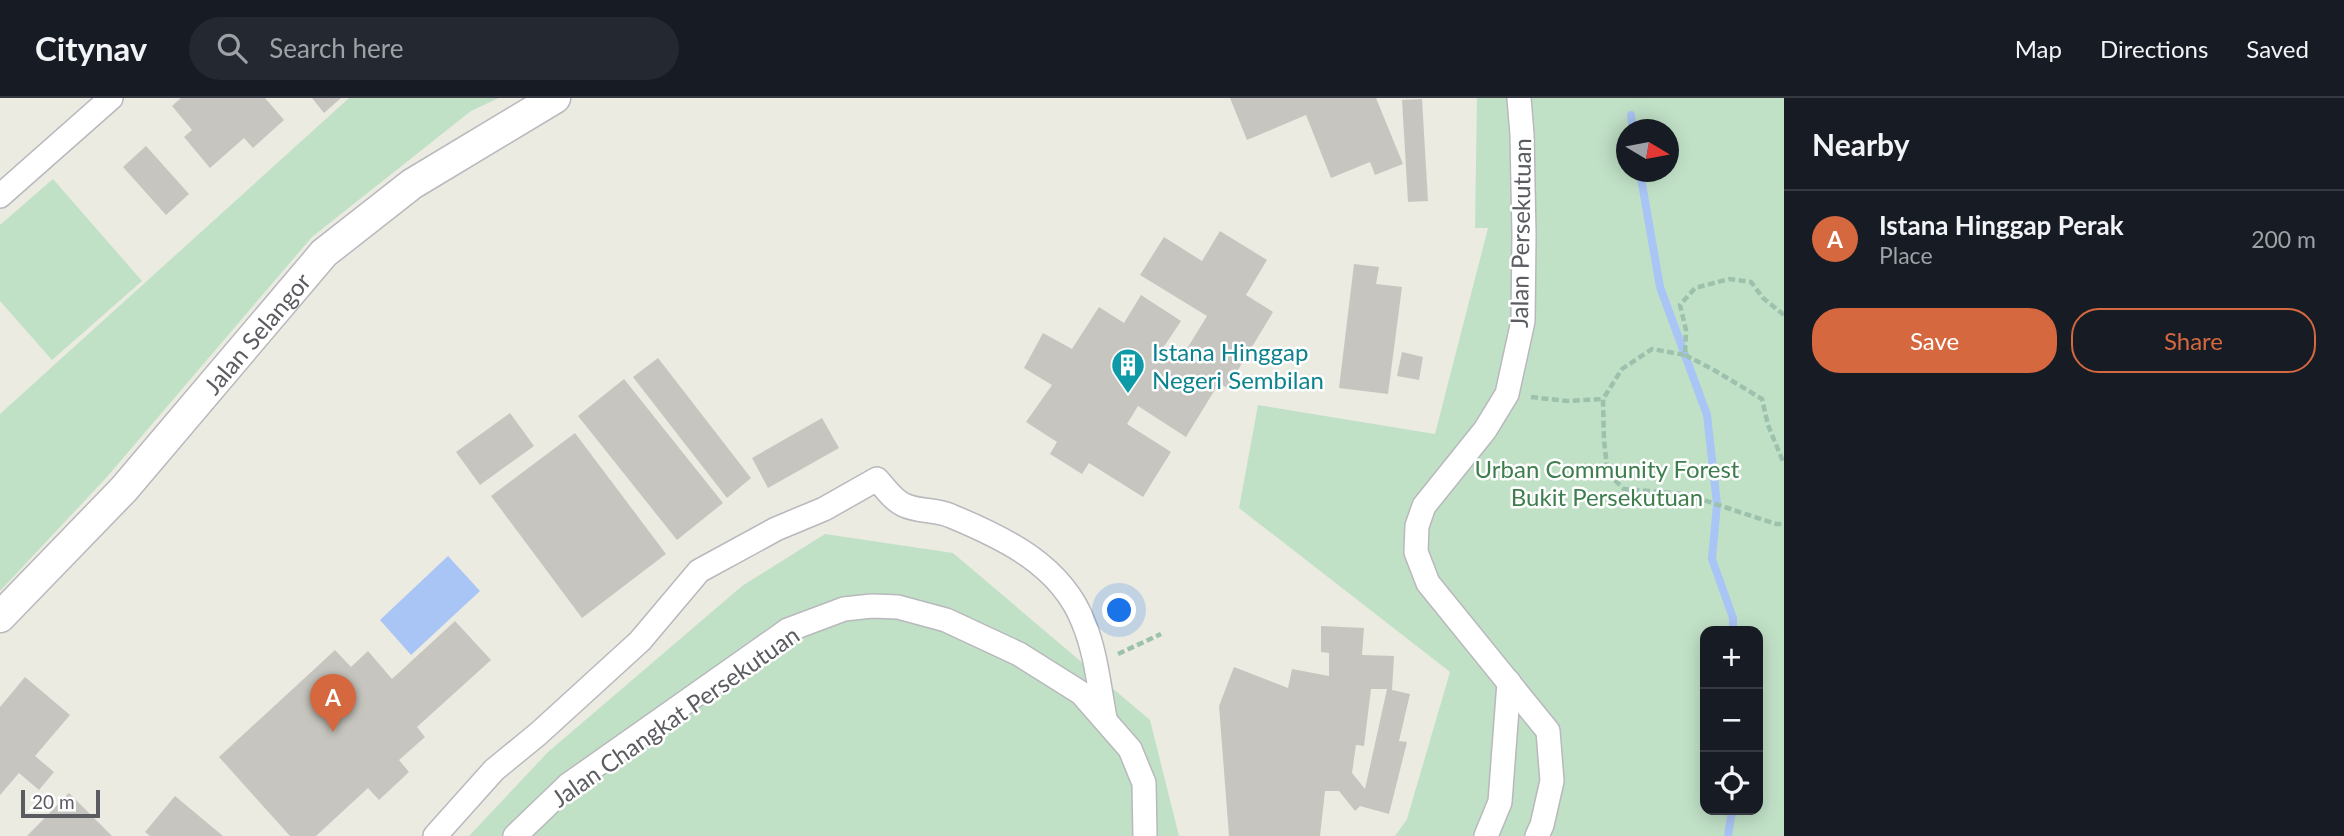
<!DOCTYPE html>
<html lang="en">
<head>
<meta charset="utf-8">
<style>
  body { margin:0; font-family:Lato,sans-serif; background:#242831; color:#f1f3f6 }
  .controls { position:absolute; right:21px; bottom:21px; display:grid; overflow:hidden; border-radius:14px; box-shadow:0 4px 18px #0003 }
  .controls button { width:63px; height:63px; display:grid; place-items:center; padding:0; border:0; border-bottom:2px solid #363941; background:#171b24; color:#f1f3f6; font:35px sans-serif }
  .compass { position:absolute; left:1616px; top:21px; width:63px; height:63px; border-radius:50%; background:#171b24; box-shadow:0 4px 18px #0003; rotate:100deg }
  .scale { position:absolute; left:21px; bottom:18px; width:79px; box-sizing:border-box; padding-left:7px; border:4px solid #5b5c61; border-top:0; font-size:19px; line-height:24px; white-space:nowrap; color:#5b5c61; -webkit-text-stroke:5px #fff; paint-order:stroke }
  .you { position:absolute; left:1120px; top:513px; width:24px; height:24px; margin:-18px; border:5px solid #fff; border-radius:50%; background:#1a73e8; box-shadow:0 0 0 10px #1a73e833 }
  .badge { display:grid; place-items:center; width:46px; height:46px; border-radius:50%; background:#d5683f; color:#fff; font-size:23px; font-weight:700 }
  .pin { position:absolute; translate:-50% -58px; filter:drop-shadow(0 2px 4px #0008) }
  .pin::after { content:''; position:absolute; top:37px; width:24px; height:21px; background:inherit; clip-path:polygon(0 0,100% 0,50% 100%) }
  .list { margin:0; padding:0; list-style:none }
  h2 { display:flex; justify-content:space-between; align-items:center; height:91px; margin:0; padding:0 28px; font-size:30px }
  h2 small { font-size:23px; font-weight:400; color:#9ea1a6 }
  .list li { display:grid; grid-template-columns:46px 1fr auto; gap:21px; align-items:center; box-sizing:border-box; height:98px; padding:0 28px; border-top:2px solid #363941 }
  .list b { display:block; font-size:26px; white-space:nowrap }
  .list p { margin:0; font-size:23px; white-space:nowrap; color:#9ea1a6 }
  .list em { font-size:23px; font-style:normal; color:#9ea1a6 }
  .actions { display:flex; gap:14px; padding:21px 28px }
  .actions a { flex:1; padding:16px 0; border:2px solid #d5683f; border-radius:28px; text-align:center; font-size:24px; color:#d5683f }
  .actions .main { background:#d5683f; color:#fff }
  .icon { flex:none; width:38px; height:38px; fill:none; stroke:currentColor; stroke-width:2; stroke-linecap:round; stroke-linejoin:round }
  .map { position:relative; flex:none; width:1784px; height:738px; overflow:hidden }
  header { display:flex; align-items:center; gap:42px; box-sizing:border-box; height:98px; padding:0 35px; background:#171b24; border-bottom:2px solid #363941 }
  header strong { font-size:33px }
  nav { display:flex; gap:38px; margin-inline-start:auto; font-size:24px }
  .search { width:490px; height:63px; background:#242831; display:flex; align-items:center; gap:18px; box-sizing:border-box; padding:0 24px; border-radius:38px; color:#9ea1a6; font-size:26px }
  main { display:flex }
  aside { flex:1; background:#171b24 }
  .map>svg:first-child { display:block }
  .green { fill:#c1e1c7; fill-rule:evenodd }
  .water { fill:#a9c5f5 }
  .lines { fill:none; stroke-linecap:round; stroke-linejoin:round }
  .stream { stroke:#a9c5f5; stroke-width:8 }
  .building { fill:#c7c5bf; fill-rule:evenodd }
  .minor-casing { stroke:#b8b8bd; stroke-width:26 }
  .tertiary-casing { stroke:#b8b8bd; stroke-width:33 }
  .path { stroke:#9cc1ad; stroke-width:4.5; stroke-dasharray:7 3.5; stroke-linecap:butt }
  .minor { stroke:#fff; stroke-width:23 }
  .tertiary { stroke:#fff; stroke-width:30 }
  .labels { text-anchor:middle; dominant-baseline:central; stroke-width:5; stroke-linejoin:round; paint-order:stroke }
  .street-label { font-size:24px; fill:#5b5c61; stroke:#fff }
  .culture-label { font-size:24px; fill:#0d838f; stroke:#fff; text-anchor:start }
  .park-label { font-size:24px; fill:#3e7d4d; stroke:#fff }
</style>
</head>
<body>
<header>
<strong>Citynav</strong>
<div class="search"><svg class="icon" aria-label="search" viewBox="0 0 24 24"><circle cx="10" cy="10" r="6"/><path d="M15 15l6 6"/></svg>Search here</div>
<nav><a>Map</a><a>Directions</a><a>Saved</a></nav>
</header>
<main>
<div class="map">
<svg width="1784" height="738" viewBox="0 0 1784 738">
  <rect width="100%" height="100%" fill="#ebebe2"/>
  <g class="green">
    <polygon points="349,0 499,0 471,13 312,139 106,380 0,493 0,316"/>
    <path d="M1477,0H1784V738H1395L1407,721L1450,574L1239,410L1258,307L1435,336L1488,130H1475ZM1626,32H1668V74H1626ZM1705,533H1758V712H1705Z"/>
    <polygon points="53,81 142,183 52,262 0,203 0,127"/>
    <polygon points="825,436 953,455 1150,622 1179,738 469,738 548,654 742,488"/>
  </g>
  <polygon class="water" points="448,458 480,493 411,557 380,522"/>
  <g class="lines">
    <g class="stream">
      <polyline points="1631,17 1633,32"/>
      <polyline points="1640,74 1660,189 1707,317 1717,406 1712,461 1733,520 1733,533"/>
      <polyline points="1728,738 1732,712"/>
    </g>
  </g>
  <g class="building">
    <polygon points="181,0 265,0 284,22 253,50 244,40 210,70 184,39 192,32 172,8"/>
    <polygon points="312,0 341,0 324,15"/>
    <polygon points="1230,0 1376,0 1403,66 1375,77 1370,64 1331,80 1306,17 1247,42"/>
    <polygon points="1422,1 1428,103 1408,104 1402,2"/>
    <polygon points="146,48 189,96 166,117 123,69"/>
    <polygon points="1220,133 1267,162 1246,197 1273,214 1227,290 1219,285 1186,339 1138,308 1127,326 1171,354 1143,399 1089,365 1082,376 1050,356 1057,344 1026,324 1052,287 1024,270 1043,235 1072,251 1099,209 1124,225 1141,197 1181,223 1163,250 1180,262 1207,218 1140,177 1164,139 1202,163"/>
    <polygon points="1354,166 1379,169 1376,186 1402,189 1388,296 1339,290"/>
    <polygon points="1402,254 1423,259 1419,282 1397,278"/>
    <polygon points="658,260 751,380 727,400 633,279"/>
    <polygon points="624,281 723,405 677,442 578,318"/>
    <polygon points="510,315 534,348 480,387 456,354"/>
    <polygon points="822,320 839,350 768,390 752,360"/>
    <polygon points="575,335 666,456 582,520 491,398"/>
    <polygon points="455,523 491,562 417,629 425,639 399,662 409,674 379,702 368,690 316,738 290,738 219,659 335,552 351,569 368,553 392,581"/>
    <path d="M1321,528L1364,530L1362,557L1394,558L1392,592L1410,596L1399,643L1407,644L1389,716L1360,708L1355,713L1339,693H1325L1320,738H1229L1219,608L1234,569L1288,590L1292,571L1329,578V555L1321,554ZM1371,591H1387L1365,691L1352,675L1356,647L1364,648Z"/>
    <polygon points="25,579 70,617 35,658 54,674 39,692 19,675 0,697 0,609"/>
    <polygon points="69,695 112,738 27,738"/>
    <polygon points="175,698 223,738 150,738 145,734"/>
  </g>
  <g class="lines">
    <g class="minor-casing">
      <g id="minor">
        <polyline points="1519,0 1522,36 1524,137 1523,223 1507,296 1485,332 1424,408 1417,428 1416,454 1428,485 1548,633 1552,683 1542,727 1537,738"/>
        <polyline points="0,98 111,0"/>
        <path d="M435,738L494,672L538,636L640,543L699,473L776,431L824,411L877,381C884,389 894,403 904,407C918,414 936,411 951,418C1004,440 1062,467 1084,526C1096,555 1099,589 1105,620"/>
        <polyline points="515,738 568,687 788,532 844,511 872,508 898,509 946,522 1019,556 1081,595 1130,651 1144,685 1145,738"/>
        <polyline points="1486,738 1500,704 1509,584"/>
      </g>
    </g>
    <g class="tertiary-casing">
      <g id="tertiary">
        <path id="s1" d="M0,519L124,391L324,155L412,86L555,0"/>
      </g>
    </g>
    <g class="path">
      <polyline points="1784,217 1763,200 1751,184 1729,181 1695,190 1680,207 1686,232 1685,257 1652,251 1622,271 1603,301 1604,343 1608,376 1624,391 1685,396 1776,426 1784,426"/>
      <polyline points="1685,257 1714,272 1762,301 1768,327 1784,366"/>
      <polyline points="1531,299 1567,303 1603,301"/>
      <polyline points="1118,556 1161,536"/>
    </g>
    <use href="#minor" class="minor"/>
    <use href="#tertiary" class="tertiary"/>
  </g>
  <defs>
    <g id="building-pin" transform="scale(1.75)"><path d="M0 17L-7.5 6A9.5 9.5 0 1 1 7.5 6Z" fill="#0f9aa8" stroke="#fff"/><path d="M-4-6H4V6H1V3H-1V6H-4ZM-2.5-4.3h1.7v1.8h-1.7ZM.8-4.3h1.7v1.8H.8ZM-2.5-1h1.7V.8h-1.7ZM.8-1h1.7V.8H.8Z" fill="#fff"/></g>
  </defs>
  <g fill-rule="evenodd">
    <use href="#building-pin" x="1128" y="267"/>
  </g>
  <g class="labels">
    <g class="street-label">
      <text transform="translate(1520 135) rotate(-89)">Jalan Persekutuan</text>
      <text stroke="none"><textPath href="#s1" startOffset="383">Jalan Selangor</textPath></text>
      <text transform="translate(675 618) rotate(-35)">Jalan Changkat Persekutuan</text>
    </g>
    <g class="culture-label">
      <text x="1152" y="253">Istana Hinggap<tspan x="1152" dy="28">Negeri Sembilan</tspan></text>
    </g>
    <g class="park-label">
      <text x="1607" y="370">Urban Community Forest<tspan x="1607" dy="28">Bukit Persekutuan</tspan></text>
    </g>
  </g>
</svg>
<div class="controls">
<button>+</button>
<button>−</button>
<button><svg class="icon" aria-label="locate" viewBox="0 0 24 24"><circle cx="12" cy="12" r="6"/><path d="M12 2v4M12 18v4M2 12h4M18 12h4"/></svg></button>
</div>
<svg class="compass" viewBox="-18 -18 36 36"><path d="M0-13l5 13h-10z" fill="#e53935"/><path d="M0 13l5-13h-10z" fill="#9ea1a6"/></svg>
<div class="scale">20 m</div>
<div class="you"></div>
<div class="pin badge" style="left:333px;top:634px">A</div>
</div>
<aside>
<h2>Nearby<small></small></h2>
<ul class="list">
<li><span class="badge">A</span><div><b>Istana Hinggap Perak</b><p>Place</p></div><em>200 m</em></li>
</ul>
<div class="actions"><a class="main">Save</a><a>Share</a></div>
</aside>
</main>
</body>
</html>
